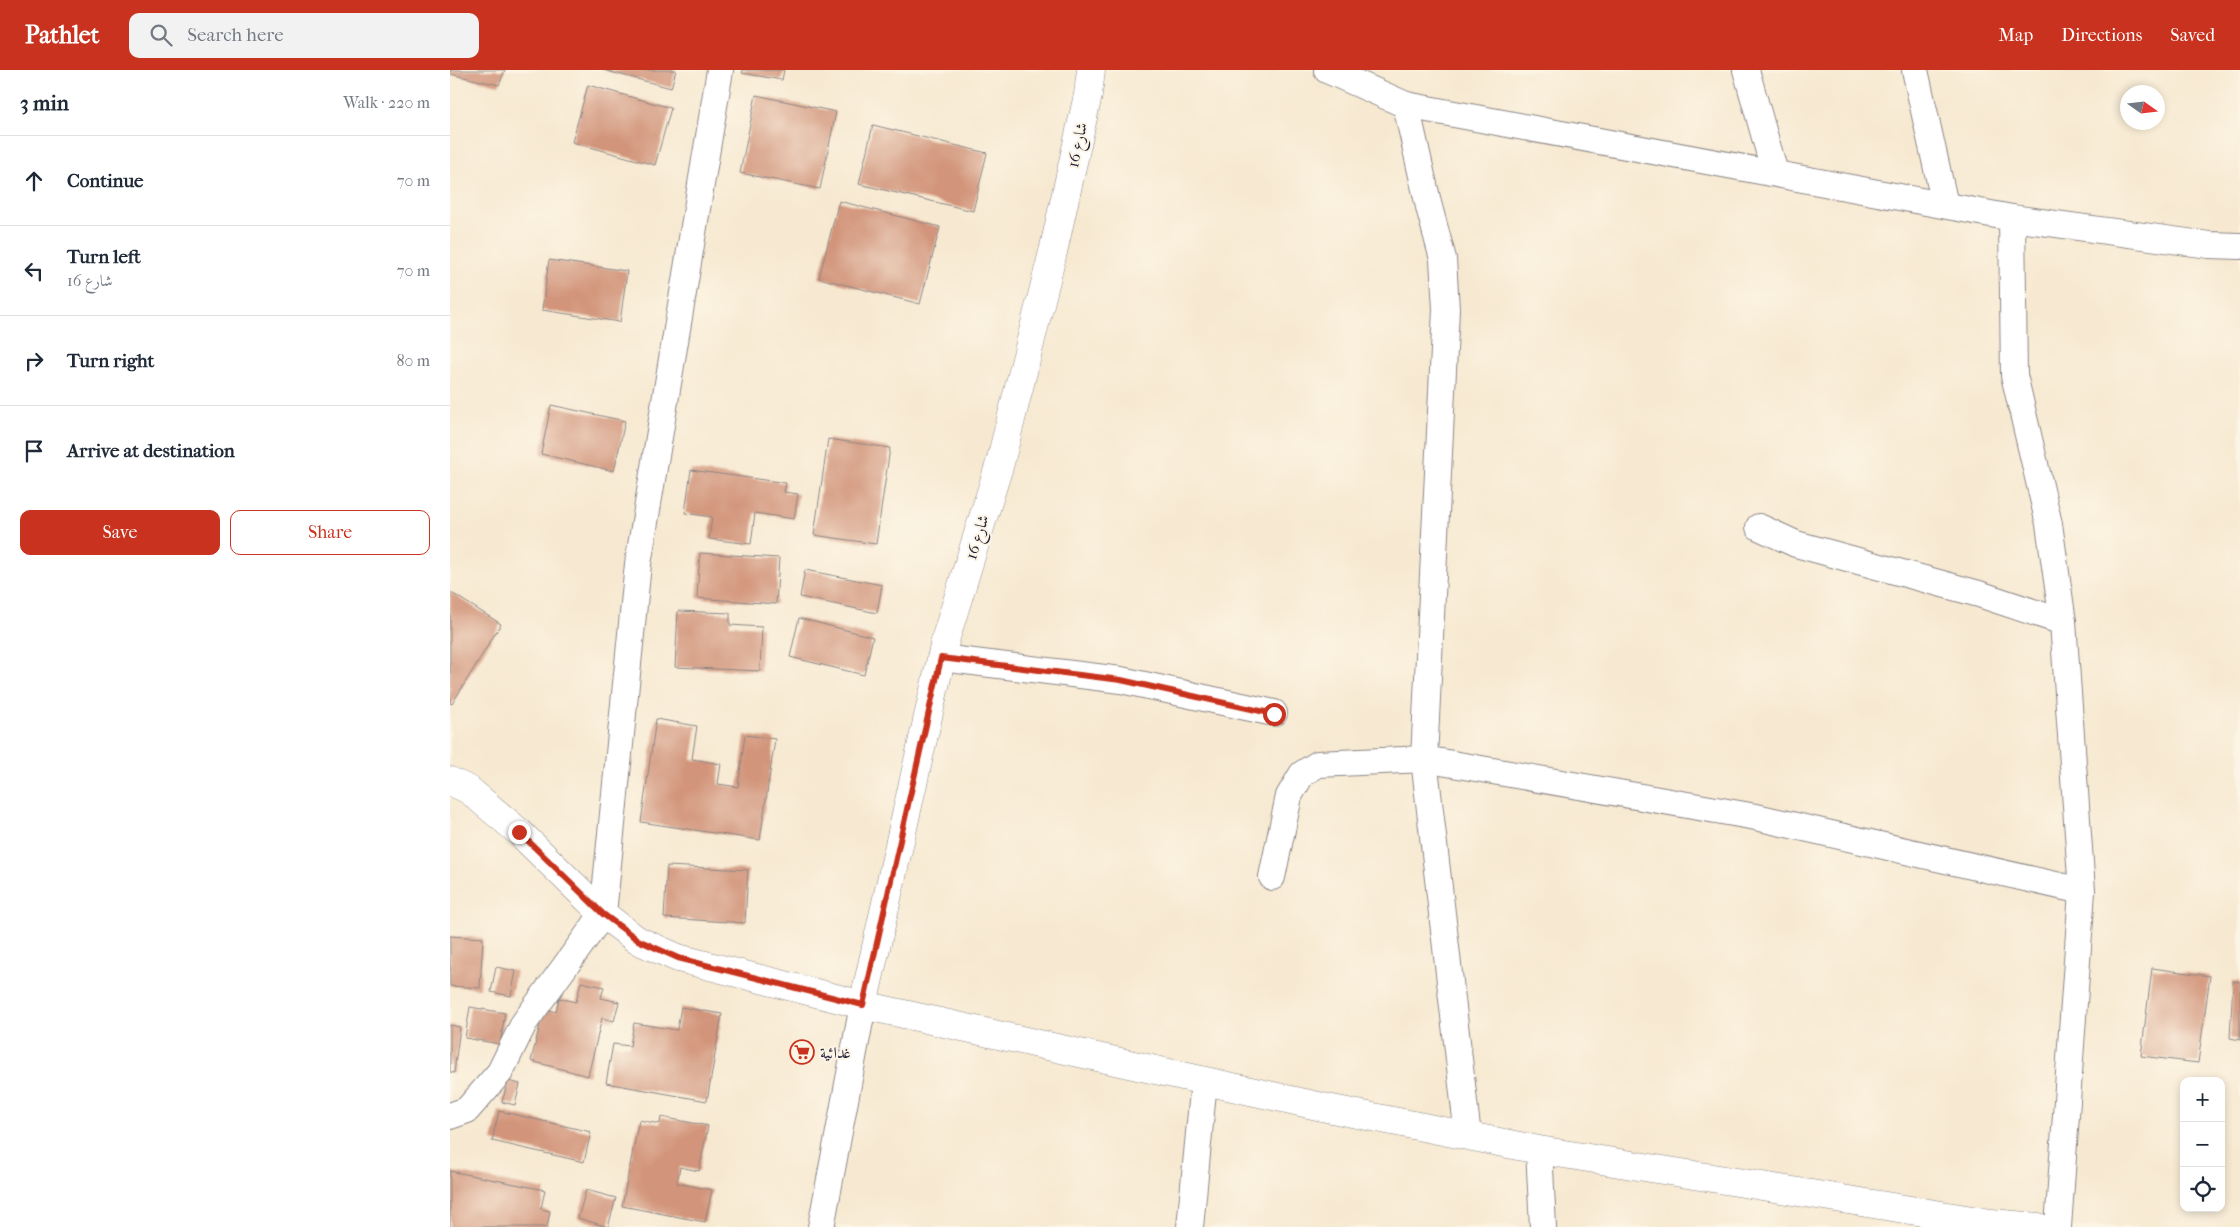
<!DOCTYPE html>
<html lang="en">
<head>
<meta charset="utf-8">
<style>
  body { margin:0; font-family:"IM FELL French Canon",Amiri,serif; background:#f2f2f3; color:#1f2937 }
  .controls { position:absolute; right:15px; bottom:15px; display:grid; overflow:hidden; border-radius:10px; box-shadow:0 2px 8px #0003 }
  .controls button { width:45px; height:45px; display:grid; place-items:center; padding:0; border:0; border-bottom:1px solid #e0e1e3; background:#fff; color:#1f2937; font:25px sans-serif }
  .compass { position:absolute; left:1670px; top:15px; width:45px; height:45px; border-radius:50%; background:#fff; box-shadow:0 2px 8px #0003; rotate:104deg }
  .stop { position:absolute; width:15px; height:15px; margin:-11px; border:4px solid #c8321e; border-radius:50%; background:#fff }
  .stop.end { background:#c8321e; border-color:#fff; box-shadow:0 1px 5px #0008 }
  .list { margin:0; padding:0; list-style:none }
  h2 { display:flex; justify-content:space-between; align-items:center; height:65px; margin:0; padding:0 20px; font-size:21px }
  h2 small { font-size:16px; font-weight:400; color:#747a83 }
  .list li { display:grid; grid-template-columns:32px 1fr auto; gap:15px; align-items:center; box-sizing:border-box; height:90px; padding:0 20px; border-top:1px solid #e0e1e3 }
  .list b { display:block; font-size:19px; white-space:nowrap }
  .list p { margin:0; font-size:16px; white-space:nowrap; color:#747a83 }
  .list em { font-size:16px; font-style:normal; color:#747a83 }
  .actions { display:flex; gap:10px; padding:15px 20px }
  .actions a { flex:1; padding:11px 0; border:1px solid #c8321e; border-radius:10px; text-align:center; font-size:18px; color:#c8321e }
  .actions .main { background:#c8321e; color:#fff }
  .icon { flex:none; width:28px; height:28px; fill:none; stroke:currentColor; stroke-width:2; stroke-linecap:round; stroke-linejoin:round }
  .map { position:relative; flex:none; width:1790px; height:1157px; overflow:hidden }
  header { display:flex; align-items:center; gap:30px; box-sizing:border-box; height:70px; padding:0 25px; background:#c8321e; color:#fff }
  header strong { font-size:24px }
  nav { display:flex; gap:28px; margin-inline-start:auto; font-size:18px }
  .search { width:350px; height:45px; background:#f2f2f3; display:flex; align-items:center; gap:12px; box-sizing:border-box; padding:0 18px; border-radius:10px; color:#747a83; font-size:19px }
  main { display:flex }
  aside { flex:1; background:#fff }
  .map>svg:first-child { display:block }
  .building { fill:#d2947a }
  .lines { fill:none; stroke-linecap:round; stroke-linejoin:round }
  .minor-casing { stroke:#8c8686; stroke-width:28 }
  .tertiary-casing { stroke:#8c8686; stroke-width:29 }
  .minor { stroke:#fff; stroke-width:26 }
  .tertiary { stroke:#fff; stroke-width:28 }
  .route { stroke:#c8321e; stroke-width:6 }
  .labels { text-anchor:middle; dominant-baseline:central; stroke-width:4; stroke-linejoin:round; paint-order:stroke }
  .street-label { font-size:16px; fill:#22223b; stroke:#fcf5e5 }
  .poi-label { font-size:16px; fill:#22223b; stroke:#fcf5e5; text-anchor:start }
</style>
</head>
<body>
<header>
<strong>Pathlet</strong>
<div class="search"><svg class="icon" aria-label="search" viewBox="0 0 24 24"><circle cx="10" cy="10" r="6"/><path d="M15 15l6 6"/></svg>Search here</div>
<nav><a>Map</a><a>Directions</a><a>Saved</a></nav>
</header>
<main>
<aside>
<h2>3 min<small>Walk · 220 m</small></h2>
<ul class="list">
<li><svg class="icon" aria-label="ahead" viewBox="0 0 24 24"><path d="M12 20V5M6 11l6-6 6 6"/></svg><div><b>Continue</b></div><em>70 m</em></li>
<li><svg class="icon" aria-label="left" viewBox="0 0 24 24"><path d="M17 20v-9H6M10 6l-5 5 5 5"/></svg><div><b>Turn left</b><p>شارع 16</p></div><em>70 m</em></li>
<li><svg class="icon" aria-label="right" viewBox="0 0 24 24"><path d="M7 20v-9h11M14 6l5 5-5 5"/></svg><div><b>Turn right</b></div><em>80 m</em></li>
<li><svg class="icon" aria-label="arrive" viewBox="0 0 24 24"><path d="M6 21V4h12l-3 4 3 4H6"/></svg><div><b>Arrive at destination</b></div></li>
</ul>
<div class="actions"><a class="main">Save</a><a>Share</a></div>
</aside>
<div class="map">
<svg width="1790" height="1157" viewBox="0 0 1790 1157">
  <rect width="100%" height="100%" fill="#fcf5e5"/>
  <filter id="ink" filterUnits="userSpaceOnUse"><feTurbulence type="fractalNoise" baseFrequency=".02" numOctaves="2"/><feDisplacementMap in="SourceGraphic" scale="10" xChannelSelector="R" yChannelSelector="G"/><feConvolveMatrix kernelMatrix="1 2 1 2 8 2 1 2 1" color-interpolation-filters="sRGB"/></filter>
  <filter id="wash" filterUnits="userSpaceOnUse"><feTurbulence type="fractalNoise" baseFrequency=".0096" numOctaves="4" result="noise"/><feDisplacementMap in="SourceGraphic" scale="20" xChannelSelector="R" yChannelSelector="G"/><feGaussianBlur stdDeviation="1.12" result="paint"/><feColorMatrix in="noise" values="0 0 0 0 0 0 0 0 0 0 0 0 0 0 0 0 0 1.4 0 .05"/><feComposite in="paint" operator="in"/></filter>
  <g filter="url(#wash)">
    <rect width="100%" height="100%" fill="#f7e9d1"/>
    <g id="blocks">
      <g class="building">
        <polygon points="0,0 55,0 49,15 0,4"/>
        <polygon points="153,0 226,0 221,18"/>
        <polygon points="293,0 334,0 332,10 292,3"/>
        <polygon points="138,15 221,38 205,95 122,72"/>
        <polygon points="306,25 386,42 370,119 290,103"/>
        <polygon points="423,55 537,83 523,141 409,114"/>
        <polygon points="389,131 490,157 470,234 369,208"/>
        <polygon points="99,190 177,201 170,252 92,240"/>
        <polygon points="101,335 175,351 164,401 91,384"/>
        <polygon points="378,369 440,378 426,474 364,465"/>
        <polygon points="241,400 336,413 334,422 348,424 344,449 305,443 301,474 259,469 262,447 235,443"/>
        <polygon points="250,483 329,488 326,534 247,528"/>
        <polygon points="355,500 432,515 427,543 350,527"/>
        <polygon points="0,522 51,554 2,634 0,633"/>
        <polygon points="228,541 280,543 280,555 312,557 310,601 225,597"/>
        <polygon points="349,548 423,567 414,605 340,587"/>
        <polygon points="206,649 247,656 242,689 271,694 268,714 288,717 295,665 325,669 310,770 191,752"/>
        <polygon points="217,796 298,800 295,853 214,848"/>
        <polygon points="0,866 33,868 30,918 0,916"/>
        <polygon points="46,897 66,901 61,926 41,922"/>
        <polygon points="1702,898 1760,906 1748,993 1691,986"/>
        <polygon points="1783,911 1790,912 1790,970 1780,968"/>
        <polygon points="131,912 154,917 151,928 169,932 164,951 152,948 138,1006 81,991 94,939 106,942 109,928 126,932"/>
        <polygon points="20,937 55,943 50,974 15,968"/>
        <polygon points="231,937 272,944 257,1031 156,1013 163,974 180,976 184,953 227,960"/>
        <polygon points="0,955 10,957 4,1003 0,1002"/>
        <polygon points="58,1011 70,1014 65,1035 52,1032"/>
        <polygon points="49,1041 141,1062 134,1092 42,1071"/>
        <polygon points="211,1047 258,1056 249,1101 230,1097 227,1113 262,1120 255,1152 172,1136 189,1050 210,1054"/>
        <polygon points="0,1101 95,1120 91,1139 100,1141 97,1157 0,1157"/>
        <polygon points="136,1120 166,1128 158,1157 128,1148"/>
      </g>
    </g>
  </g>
  <g filter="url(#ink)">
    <use href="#blocks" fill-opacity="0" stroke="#8c8686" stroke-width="1"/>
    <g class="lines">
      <g class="minor-casing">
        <g id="minor">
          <polyline points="877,0 956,35 979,137 993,189 996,239 974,689 1018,1066"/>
          <polyline points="1296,0 1325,103"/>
          <polyline points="1465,0 1495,135"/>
          <polyline points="956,35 1562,148 1564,305 1599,454 1613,552 1632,821"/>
          <polyline points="1562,148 1759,175 1790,176"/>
          <polyline points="1309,457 1346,474 1529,524 1613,552"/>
          <polyline points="491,588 671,610 824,643"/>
          <polyline points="822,807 839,726 852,704 868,694 974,689 1306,747 1632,821 1608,1157"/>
          <polyline points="0,1046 17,1040 50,1002 74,953 153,844 188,494 270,0"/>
          <polyline points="1089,1080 1093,1157"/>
          <polyline points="371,1157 413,935"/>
          <polyline points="740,1157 754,1011"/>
        </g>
      </g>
      <g class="tertiary-casing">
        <g id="tertiary">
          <polyline points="0,711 19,720 69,762 153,844 187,870 228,888 413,935 877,1038 1089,1080 1541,1153 1588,1157"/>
          <polyline points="413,935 496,567 550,393 603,182 638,25 641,0"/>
        </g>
      </g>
      <use href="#minor" class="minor"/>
      <use href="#tertiary" class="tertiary"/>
    </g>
  </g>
  <g class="lines" filter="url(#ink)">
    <polyline class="route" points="69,762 153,844 188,870 228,888 413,935 491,588 671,610 824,644"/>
  </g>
  <defs>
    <g id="supermarket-ring" transform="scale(1.25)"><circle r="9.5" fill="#fcf5e5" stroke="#c8321e" stroke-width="1.5"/><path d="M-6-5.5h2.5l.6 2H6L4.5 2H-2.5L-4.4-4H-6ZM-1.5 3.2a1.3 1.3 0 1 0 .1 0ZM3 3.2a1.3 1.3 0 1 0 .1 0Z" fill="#c8321e"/></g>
  </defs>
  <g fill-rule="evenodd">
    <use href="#supermarket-ring" x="352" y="982"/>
  </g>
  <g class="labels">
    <g class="street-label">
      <text transform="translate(627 75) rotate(-78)">شارع 16</text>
      <text transform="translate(527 467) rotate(-73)">شارع 16</text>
    </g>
    <g class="poi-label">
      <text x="370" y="982">غدائية</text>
    </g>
  </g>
</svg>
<div class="controls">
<button>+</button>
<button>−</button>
<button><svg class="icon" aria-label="locate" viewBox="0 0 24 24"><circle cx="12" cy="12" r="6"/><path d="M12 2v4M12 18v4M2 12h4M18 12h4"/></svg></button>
</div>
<svg class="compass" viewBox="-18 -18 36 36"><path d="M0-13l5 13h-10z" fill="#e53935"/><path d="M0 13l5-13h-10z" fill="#747a83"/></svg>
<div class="stop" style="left:824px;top:644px"></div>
<div class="stop end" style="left:69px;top:762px"></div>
</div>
</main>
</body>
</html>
